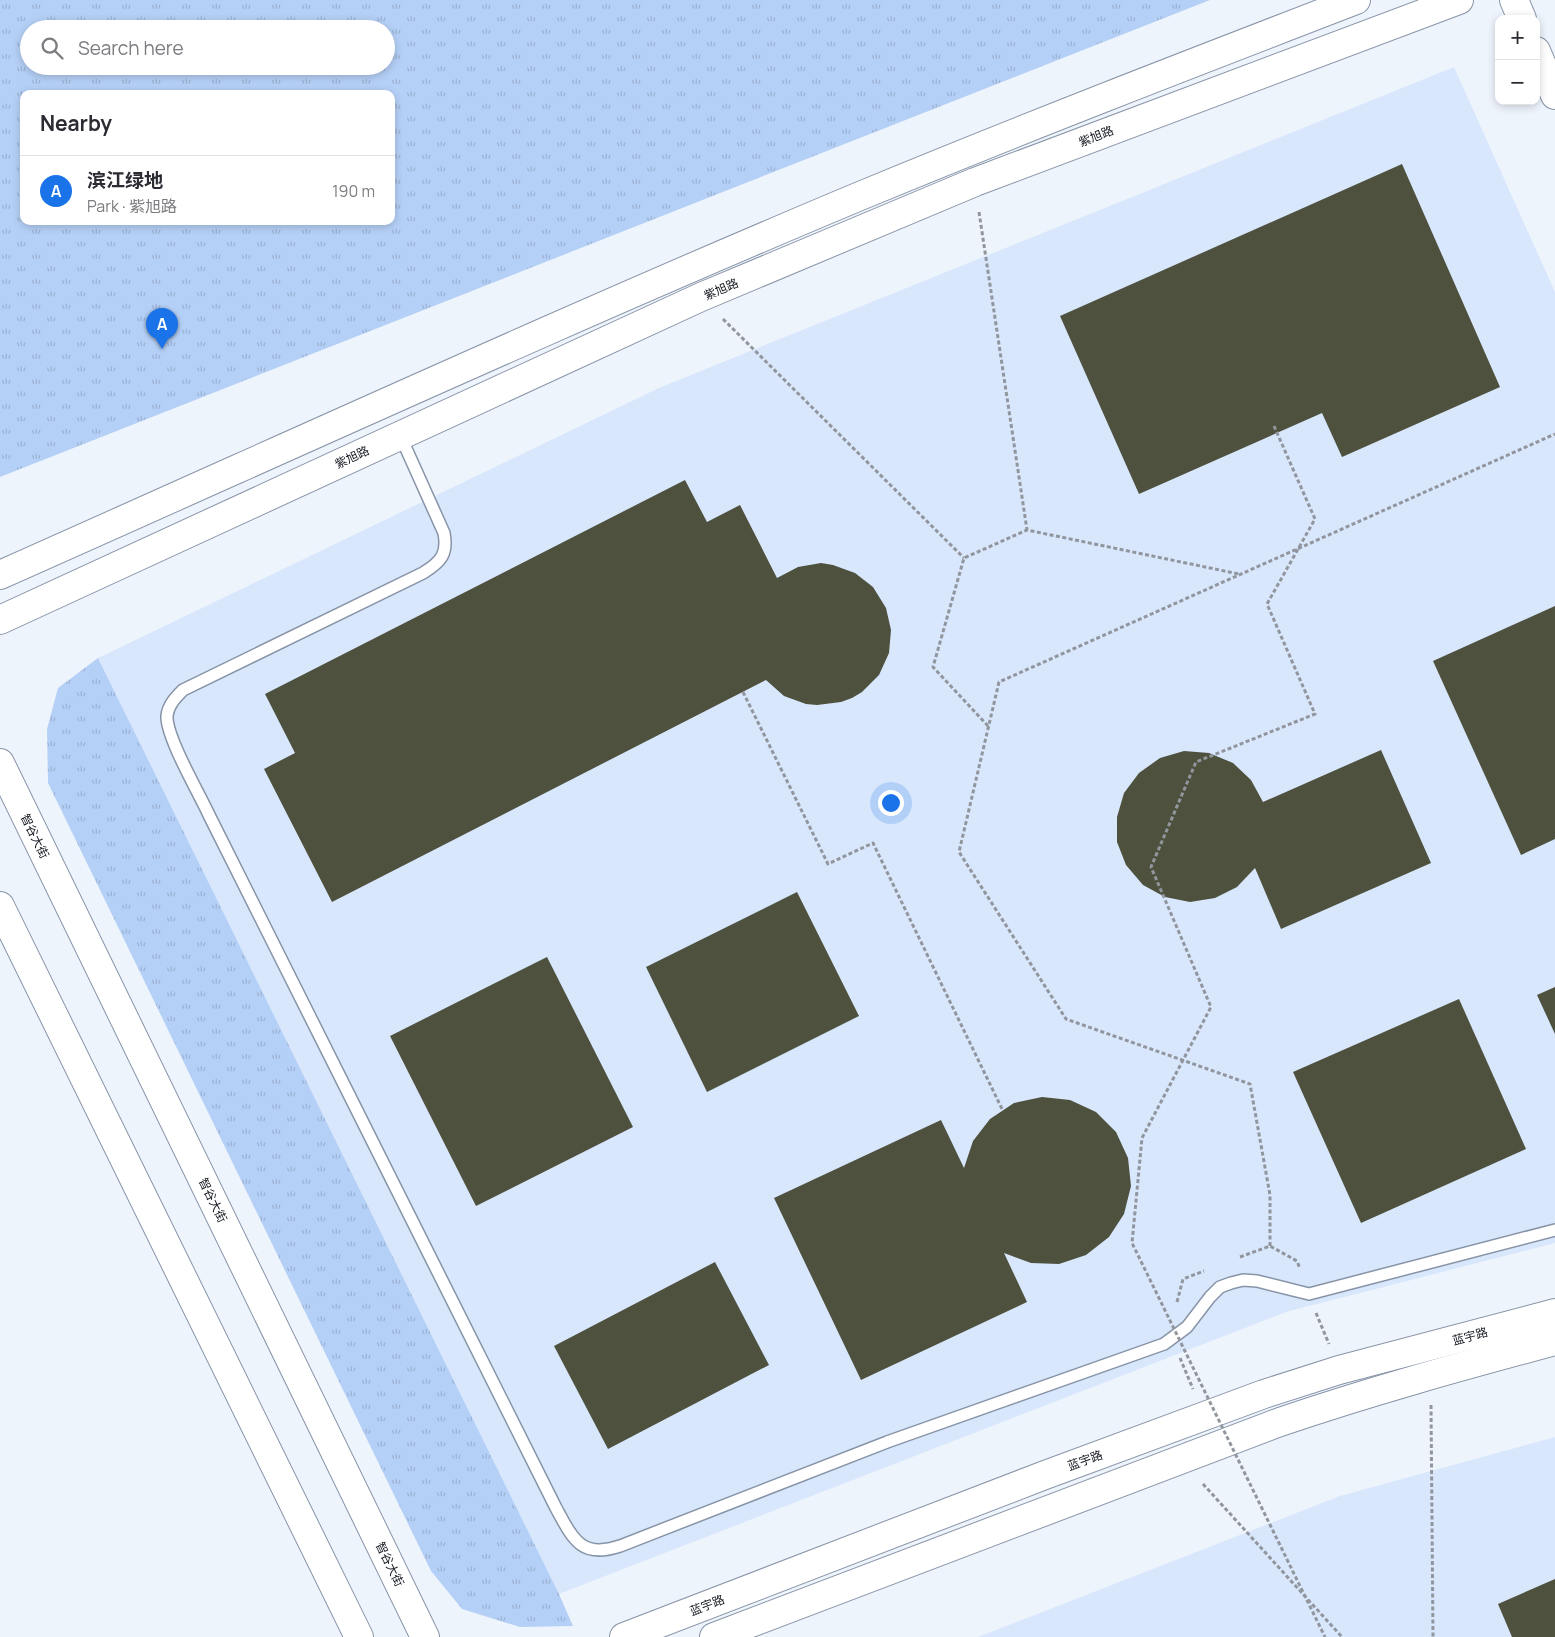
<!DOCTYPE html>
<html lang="en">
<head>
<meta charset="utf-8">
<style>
  body { margin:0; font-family:Manrope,"Noto Sans SC",sans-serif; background:#f7f7f7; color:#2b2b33 }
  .controls { position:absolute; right:15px; top:15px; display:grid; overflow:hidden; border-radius:10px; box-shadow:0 2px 8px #0003 }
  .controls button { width:45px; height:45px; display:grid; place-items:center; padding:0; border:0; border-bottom:1px solid #e1e1e2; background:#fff; color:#2b2b33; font:25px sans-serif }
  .you { position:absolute; left:890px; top:802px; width:18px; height:18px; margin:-12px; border:4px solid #fff; border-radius:50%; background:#1a73e8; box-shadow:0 0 0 8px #1a73e833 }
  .badge { display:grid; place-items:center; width:32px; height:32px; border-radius:50%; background:#1a73e8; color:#fff; font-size:16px; font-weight:700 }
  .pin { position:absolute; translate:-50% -41px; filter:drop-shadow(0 1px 2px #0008) }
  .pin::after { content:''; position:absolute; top:26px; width:18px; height:15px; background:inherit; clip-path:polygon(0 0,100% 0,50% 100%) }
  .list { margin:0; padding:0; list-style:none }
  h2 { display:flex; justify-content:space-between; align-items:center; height:65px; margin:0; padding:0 20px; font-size:21px }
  h2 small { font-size:16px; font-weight:400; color:#7c7c81 }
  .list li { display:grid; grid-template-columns:32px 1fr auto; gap:15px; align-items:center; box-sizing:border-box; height:70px; padding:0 20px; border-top:1px solid #e1e1e2 }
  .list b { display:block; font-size:19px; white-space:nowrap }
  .list p { margin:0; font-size:16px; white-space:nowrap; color:#7c7c81 }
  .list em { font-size:16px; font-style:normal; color:#7c7c81 }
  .icon { flex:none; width:28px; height:28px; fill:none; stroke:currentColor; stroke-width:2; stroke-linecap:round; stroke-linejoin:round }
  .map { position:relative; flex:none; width:1555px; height:1637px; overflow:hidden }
  .search { position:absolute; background:#fff; box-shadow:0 2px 8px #0003; left:20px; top:20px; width:375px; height:55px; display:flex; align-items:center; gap:12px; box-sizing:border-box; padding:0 18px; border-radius:28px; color:#7c7c81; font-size:19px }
  .panel { position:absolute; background:#fff; box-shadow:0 2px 8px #0003; left:20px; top:90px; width:375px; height:135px; border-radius:10px }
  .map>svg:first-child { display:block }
  .built { fill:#d9e7fd }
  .park { fill:url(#park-tufts); fill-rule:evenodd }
  .building { fill:#4d513d }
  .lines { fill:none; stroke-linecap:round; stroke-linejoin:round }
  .lane-casing { stroke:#8794a7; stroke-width:14 }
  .secondary-casing { stroke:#8794a7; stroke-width:30 }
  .primary-casing { stroke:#8794a7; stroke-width:30 }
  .path { stroke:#91969e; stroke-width:3; stroke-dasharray:4 2.5; stroke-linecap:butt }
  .lane { stroke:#fff; stroke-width:11 }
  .secondary { stroke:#fff; stroke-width:28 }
  .primary { stroke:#fff; stroke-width:28 }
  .path-bridge { stroke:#91969e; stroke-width:3; stroke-dasharray:4 2.5; stroke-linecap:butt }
  .labels { text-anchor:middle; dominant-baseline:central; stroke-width:5; stroke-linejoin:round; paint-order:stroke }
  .street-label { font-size:12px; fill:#161a22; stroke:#fff }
</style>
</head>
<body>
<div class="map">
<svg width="1555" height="1637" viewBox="0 0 1555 1637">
  <defs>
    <pattern id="park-tufts" width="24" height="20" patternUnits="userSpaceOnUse" patternTransform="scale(1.25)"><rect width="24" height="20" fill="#b5d0f7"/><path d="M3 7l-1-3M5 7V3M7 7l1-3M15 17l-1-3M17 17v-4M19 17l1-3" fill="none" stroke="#9bb2d3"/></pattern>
  </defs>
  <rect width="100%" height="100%" fill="#eef4fc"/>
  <g class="built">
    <polygon points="1454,67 1555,292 1555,1243 1286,1312 559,1594 98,658 661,387"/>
    <polygon points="1555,1437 1555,1637 978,1637 1340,1496"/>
  </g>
  <g class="park">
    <path d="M0,0H1210L0,477ZM29,29H386V66H29ZM24,94H391V221H24Z"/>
    <polygon points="98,658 559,1594 573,1626 520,1627 462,1609 431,1571 48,783 47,729 58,688"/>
  </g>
  <g class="building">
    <polygon points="1402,164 1500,387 1342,457 1322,413 1139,494 1060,316"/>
    <polygon points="685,480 707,522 740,505 777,578 798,567 821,563 833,565 855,573 873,587 886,608 891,630 889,653 879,675 862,692 852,698 841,702 817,705 806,704 784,696 766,680 332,902 264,769 295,753 265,694"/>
    <polygon points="1555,606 1555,839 1521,855 1433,661"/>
    <polygon points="1381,750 1431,863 1281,929 1255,868 1237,887 1215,898 1190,902 1165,897 1143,885 1126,865 1117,842 1117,817 1124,793 1139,773 1160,758 1184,751 1209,753 1233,763 1251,780 1263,802"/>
    <polygon points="797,892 859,1016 707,1092 646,967"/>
    <polygon points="547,957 633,1127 476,1206 390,1036"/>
    <polygon points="1555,987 1555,1034 1537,995"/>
    <polygon points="1459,999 1526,1149 1361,1223 1293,1072"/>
    <polygon points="1042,1097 1070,1100 1096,1112 1116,1132 1128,1158 1131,1186 1124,1214 1109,1237 1086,1255 1059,1264 1031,1263 1004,1253 1027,1302 861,1380 774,1198 941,1120 964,1168 973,1141 990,1119 1014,1103"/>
    <polygon points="715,1262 769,1365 608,1449 554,1346"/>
    <polygon points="1555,1579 1555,1637 1512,1637 1498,1604"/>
  </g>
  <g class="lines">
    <g class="lane-casing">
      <path id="lane" d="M400,435L444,533C448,554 441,562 423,573L183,690C176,697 168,705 167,716C166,737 199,793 209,815L556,1508C573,1539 581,1559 620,1546L887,1442L1164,1344L1187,1327L1210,1297L1220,1287L1231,1283L1243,1280L1257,1281L1309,1294L1555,1230"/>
    </g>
    <g class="secondary-casing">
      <g id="secondary">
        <polyline points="1514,0 1522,19"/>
        <polyline points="1536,51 1555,95"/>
        <path d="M0,575C286,448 571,317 860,196C1024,128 1190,64 1356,0"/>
        <polyline points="0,620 701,297 975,182 1459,0"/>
        <polyline points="624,1637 1045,1475 1264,1394 1339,1370 1555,1313"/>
        <path d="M714,1637L1280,1422C1371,1391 1462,1366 1555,1341"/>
      </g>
    </g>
    <g class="primary-casing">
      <g id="primary">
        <polyline points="0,763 425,1637"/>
        <polyline points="0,906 359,1637"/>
      </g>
    </g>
    <g class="path">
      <polyline points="979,212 1027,530"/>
      <polyline points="723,319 964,558"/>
      <polyline points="743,692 828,864 873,843 1003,1111"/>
      <polyline points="988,726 933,667 964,558 1027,530 1239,574"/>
      <polyline points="1270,1246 1270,1195 1250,1084 1066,1019 959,852 999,682 1555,434"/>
      <polyline points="1240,1257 1270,1246 1297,1261 1300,1269"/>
      <polyline points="1177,1302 1183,1279 1204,1271"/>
      <polyline points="1316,1313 1329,1344"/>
      <polyline points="1180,1358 1193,1389"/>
      <polyline points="1431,1405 1433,1637"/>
      <polyline points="1203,1484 1342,1637"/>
    </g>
    <use href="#lane" class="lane"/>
    <use href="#secondary" class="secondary"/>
    <use href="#primary" class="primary"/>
    <polyline class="path-bridge" points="1274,426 1315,519 1267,604 1315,714 1196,762 1151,867 1211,1007 1142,1138 1132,1243 1325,1637"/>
  </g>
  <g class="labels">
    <g class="street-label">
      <text transform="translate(1096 136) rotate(-21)">紫旭路</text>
      <text transform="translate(721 289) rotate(-23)">紫旭路</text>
      <text transform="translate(352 457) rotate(-25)">紫旭路</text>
      <text transform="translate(35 836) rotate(64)">智谷大街</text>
      <text transform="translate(213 1200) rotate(64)">智谷大街</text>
      <text transform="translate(1470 1336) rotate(-15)">蓝宇路</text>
      <text transform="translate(1085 1460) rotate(-20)">蓝宇路</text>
      <text transform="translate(390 1564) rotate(64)">智谷大街</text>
      <text transform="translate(707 1605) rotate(-21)">蓝宇路</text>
    </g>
  </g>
</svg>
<div class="controls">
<button>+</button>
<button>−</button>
</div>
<div class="you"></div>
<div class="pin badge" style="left:162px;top:349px">A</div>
<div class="search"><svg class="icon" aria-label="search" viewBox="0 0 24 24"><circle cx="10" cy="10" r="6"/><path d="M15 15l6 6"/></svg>Search here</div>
<section class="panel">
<h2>Nearby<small></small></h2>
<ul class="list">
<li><span class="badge">A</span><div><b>滨江绿地</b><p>Park · 紫旭路</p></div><em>190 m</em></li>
</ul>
</section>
</div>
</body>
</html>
